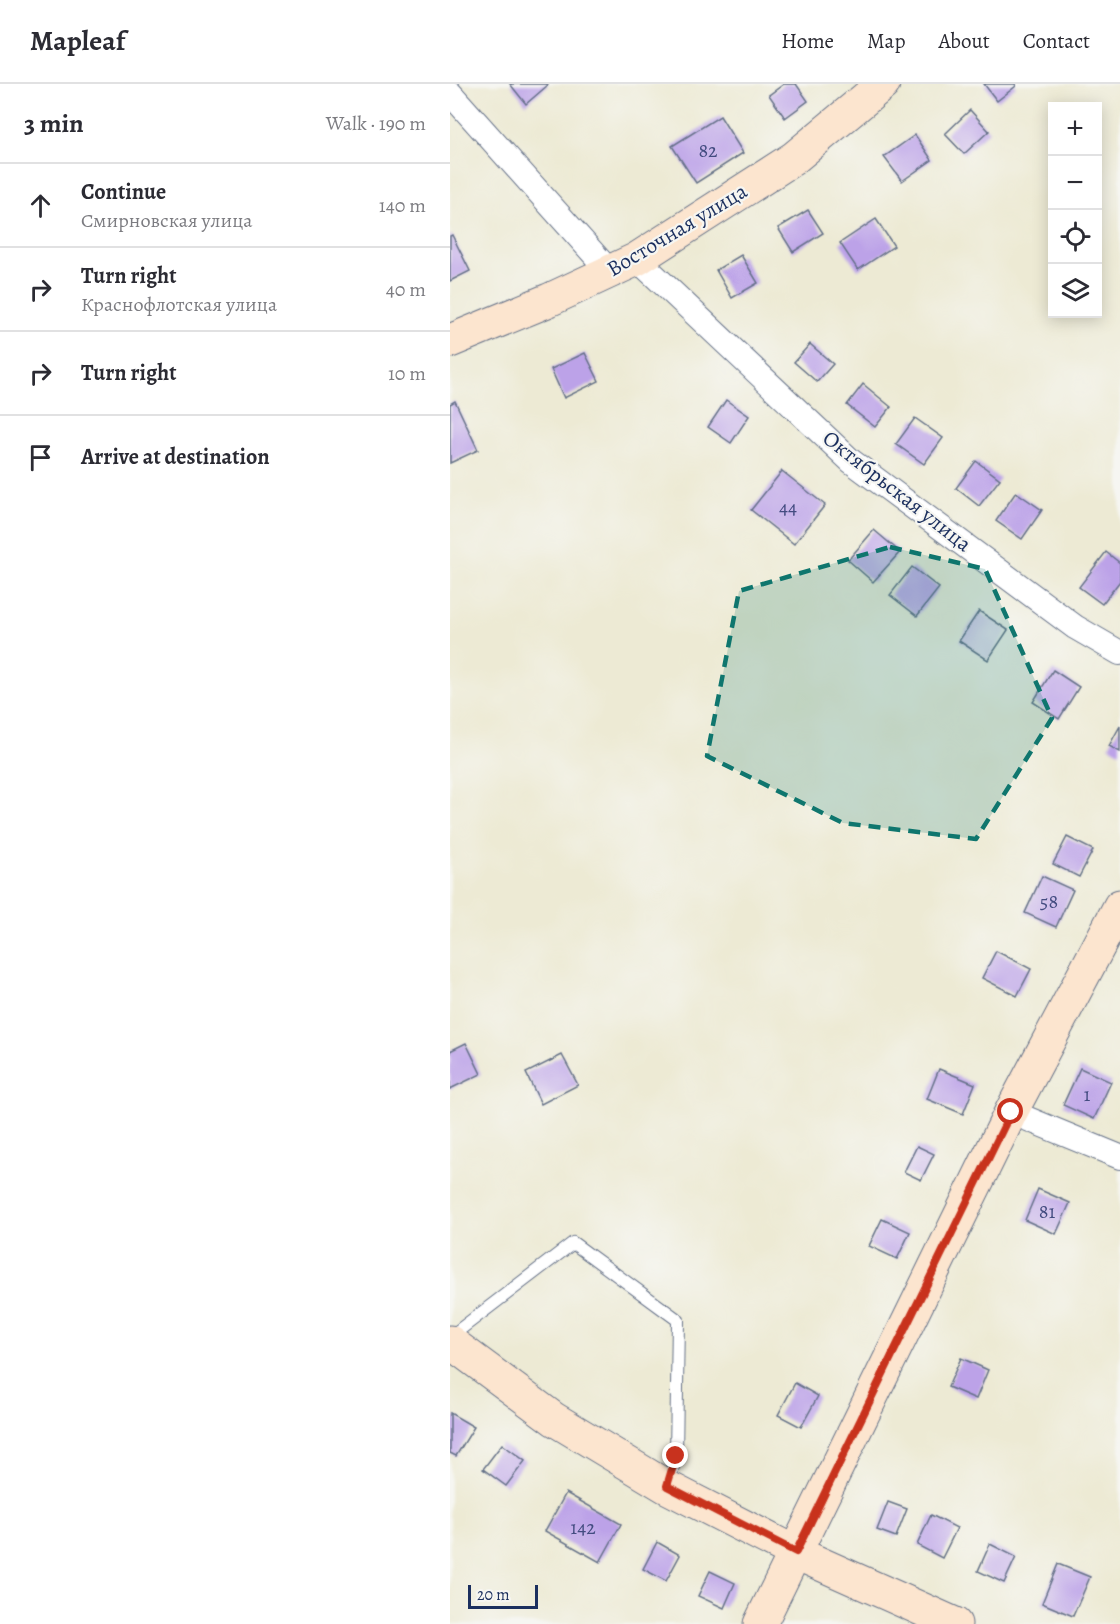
<!DOCTYPE html>
<html lang="en">
<head>
<meta charset="utf-8">
<style>
  body { margin:0; font-family:Alegreya,serif; background:#f2f2f3; color:#2b2b33 }
  .controls { position:absolute; right:18px; top:18px; display:grid; overflow:hidden; border-radius:0px; box-shadow:0 3px 15px #0003 }
  .controls button { width:54px; height:54px; display:grid; place-items:center; padding:0; border:0; border-bottom:2px solid #e1e1e2; background:#fff; color:#2b2b33; font:30px sans-serif }
  .scale { position:absolute; left:18px; bottom:15px; width:70px; box-sizing:border-box; padding-left:6px; border:3px solid #1b2f5e; border-top:0; font-size:16px; line-height:21px; white-space:nowrap; color:#1b2f5e; -webkit-text-stroke:4px #f6f6f2; paint-order:stroke }
  .stop { position:absolute; width:18px; height:18px; margin:-14px; border:4px solid #c8321e; border-radius:50%; background:#fff }
  .stop.end { background:#c8321e; border-color:#fff; box-shadow:0 2px 6px #0008 }
  .list { margin:0; padding:0; list-style:none }
  h2 { display:flex; justify-content:space-between; align-items:center; height:78px; margin:0; padding:0 24px; font-size:26px }
  h2 small { font-size:20px; font-weight:400; color:#7c7c81 }
  .list li { display:grid; grid-template-columns:39px 1fr auto; gap:18px; align-items:center; box-sizing:border-box; height:84px; padding:0 24px; border-top:2px solid #e1e1e2 }
  .list b { display:block; font-size:22px; white-space:nowrap }
  .list p { margin:0; font-size:20px; white-space:nowrap; color:#7c7c81 }
  .list em { font-size:20px; font-style:normal; color:#7c7c81 }
  .icon { flex:none; width:33px; height:33px; fill:none; stroke:currentColor; stroke-width:2; stroke-linecap:round; stroke-linejoin:round }
  .map { position:relative; flex:none; width:670px; height:1540px; overflow:hidden }
  header { display:flex; align-items:center; gap:36px; box-sizing:border-box; height:84px; padding:0 30px; background:#fff; border-bottom:2px solid #e1e1e2 }
  header strong { font-size:28px }
  nav { display:flex; gap:33px; margin-inline-start:auto; font-size:21px }
  main { display:flex }
  aside { flex:1; background:#fff }
  .map>svg:first-child { display:block }
  .building { fill:#bca2e8 }
  .lines { fill:none; stroke-linecap:round; stroke-linejoin:round }
  .lane-casing { stroke:#647087; stroke-width:14 }
  .street-casing { stroke:#647087; stroke-width:26 }
  .secondary-casing { stroke:#647087; stroke-width:35 }
  .lane { stroke:#fff; stroke-width:12 }
  .street { stroke:#fff; stroke-width:24 }
  .secondary { stroke:#fce5cf; stroke-width:33 }
  .route { stroke:#c8321e; stroke-width:8 }
  .marked { fill:#0f766e; fill-opacity:0.2; stroke:#0f766e; stroke-width:4.5; stroke-dasharray:12 8; stroke-linejoin:round }
  .labels { text-anchor:middle; dominant-baseline:central; stroke-width:4.5; stroke-linejoin:round; paint-order:stroke }
  .number-label { font-size:20px; fill:#434c80 }
  .street-label { font-size:22px; fill:#1b2f5e; stroke:#f6f6f2 }
</style>
</head>
<body>
<header>
<strong>Mapleaf</strong>
<nav><a>Home</a><a>Map</a><a>About</a><a>Contact</a></nav>
</header>
<main>
<aside>
<h2>3 min<small>Walk · 190 m</small></h2>
<ul class="list">
<li><svg class="icon" aria-label="ahead" viewBox="0 0 24 24"><path d="M12 20V5M6 11l6-6 6 6"/></svg><div><b>Continue</b><p>Смирновская улица</p></div><em>140 m</em></li>
<li><svg class="icon" aria-label="right" viewBox="0 0 24 24"><path d="M7 20v-9h11M14 6l5 5-5 5"/></svg><div><b>Turn right</b><p>Краснофлотская улица</p></div><em>40 m</em></li>
<li><svg class="icon" aria-label="right" viewBox="0 0 24 24"><path d="M7 20v-9h11M14 6l5 5-5 5"/></svg><div><b>Turn right</b></div><em>10 m</em></li>
<li><svg class="icon" aria-label="arrive" viewBox="0 0 24 24"><path d="M6 21V4h12l-3 4 3 4H6"/></svg><div><b>Arrive at destination</b></div></li>
</ul>
</aside>
<div class="map">
<svg width="670" height="1540" viewBox="0 0 670 1540">
  <rect width="100%" height="100%" fill="#f6f6f2"/>
  <filter id="ink" filterUnits="userSpaceOnUse"><feTurbulence type="fractalNoise" baseFrequency=".0167" numOctaves="2"/><feDisplacementMap in="SourceGraphic" scale="12" xChannelSelector="R" yChannelSelector="G"/><feConvolveMatrix kernelMatrix="1 2 1 2 8 2 1 2 1" color-interpolation-filters="sRGB"/></filter>
  <filter id="wash" filterUnits="userSpaceOnUse"><feTurbulence type="fractalNoise" baseFrequency=".008" numOctaves="4" result="noise"/><feDisplacementMap in="SourceGraphic" scale="24" xChannelSelector="R" yChannelSelector="G"/><feGaussianBlur stdDeviation="1.35" result="paint"/><feColorMatrix in="noise" values="0 0 0 0 0 0 0 0 0 0 0 0 0 0 0 0 0 1.4 0 .05"/><feComposite in="paint" operator="in"/></filter>
  <g filter="url(#wash)">
    <rect width="100%" height="100%" fill="#edead4"/>
    <g id="blocks">
      <g class="building">
        <polygon points="60,0 97,0 98,1 76,20"/>
        <polygon points="334,0 346,0 358,17 335,34 319,11"/>
        <polygon points="534,0 565,0 566,2 547,17"/>
        <polygon points="520,26 539,47 514,70 495,50"/>
        <polygon points="270,32 293,69 246,99 222,62"/>
        <polygon points="465,51 482,76 452,97 434,73"/>
        <polygon points="358,126 373,149 343,168 328,144"/>
        <polygon points="426,135 444,162 408,186 390,159"/>
        <polygon points="2,151 20,187 0,197 0,152"/>
        <polygon points="291,171 308,199 282,214 266,186"/>
        <polygon points="360,260 383,280 367,298 344,278"/>
        <polygon points="135,269 149,297 114,314 101,285"/>
        <polygon points="413,300 441,323 425,343 397,321"/>
        <polygon points="276,316 299,332 281,359 258,343"/>
        <polygon points="5,317 28,366 0,379 0,320"/>
        <polygon points="465,334 493,354 474,380 446,360"/>
        <polygon points="526,377 550,395 529,422 506,404"/>
        <polygon points="332,387 375,421 344,460 301,426"/>
        <polygon points="566,408 592,426 572,455 546,437"/>
        <polygon points="424,446 450,468 423,498 398,476"/>
        <polygon points="656,468 670,479 670,497 652,520 629,503"/>
        <polygon points="462,483 489,504 467,532 440,511"/>
        <polygon points="529,527 558,546 538,576 509,557"/>
        <polygon points="603,586 629,603 609,635 583,618"/>
        <polygon points="670,642 670,668 659,662"/>
        <polygon points="617,753 643,766 629,793 603,780"/>
        <polygon points="592,792 623,806 606,843 575,829"/>
        <polygon points="546,867 581,885 567,912 532,894"/>
        <polygon points="16,959 31,990 0,1005 0,967"/>
        <polygon points="112,971 128,1001 91,1020 76,989"/>
        <polygon points="630,984 661,998 644,1035 613,1021"/>
        <polygon points="489,985 525,1000 513,1030 477,1015"/>
        <polygon points="467,1062 484,1070 471,1096 454,1088"/>
        <polygon points="588,1105 620,1119 606,1150 575,1136"/>
        <polygon points="432,1135 460,1148 447,1175 419,1162"/>
        <polygon points="511,1274 538,1286 526,1315 498,1303"/>
        <polygon points="345,1299 368,1312 351,1343 328,1331"/>
        <polygon points="0,1329 24,1343 6,1372 0,1369"/>
        <polygon points="52,1360 75,1377 56,1402 33,1385"/>
        <polygon points="116,1409 171,1440 150,1478 95,1447"/>
        <polygon points="438,1418 457,1425 446,1453 427,1446"/>
        <polygon points="481,1431 507,1444 492,1474 467,1461"/>
        <polygon points="207,1458 230,1471 216,1497 193,1485"/>
        <polygon points="540,1460 566,1473 554,1499 528,1487"/>
        <polygon points="608,1480 640,1493 623,1532 592,1519"/>
        <polygon points="260,1487 285,1499 274,1524 248,1512"/>
      </g>
    </g>
  </g>
  <g filter="url(#ink)">
    <use href="#blocks" fill-opacity="0" stroke="#647087" stroke-width="1.5"/>
    <g class="lines">
      <g class="lane-casing">
        <polyline id="lane" points="0,1253 123,1159 228,1236 226,1372 218,1401"/>
      </g>
      <g class="street-casing">
        <g id="street">
          <polyline points="0,9 161,189"/>
          <polyline points="187,175 401,377 625,543 670,569"/>
          <polyline points="561,1028 670,1073"/>
        </g>
      </g>
      <g class="secondary-casing">
        <g id="secondary">
          <polyline points="0,257 99,216 187,175 344,74 433,0"/>
          <polyline points="0,1258 104,1335 217,1403 346,1469 505,1540"/>
          <polyline points="310,1540 561,1028 670,822"/>
        </g>
      </g>
      <use href="#lane" class="lane"/>
      <use href="#street" class="street"/>
      <use href="#secondary" class="secondary"/>
    </g>
  </g>
  <g class="lines" filter="url(#ink)">
    <polyline class="route" points="226,1372 217,1402 346,1468 561,1028"/>
  </g>
  <path class="marked" d="M440,463L535,485L602,634L526,755L393,739L257,672L289,507Z"/>
  <g class="labels">
    <g class="number-label">
      <text x="258" y="66">82</text>
      <text x="338" y="423">44</text>
      <text x="599" y="817">58</text>
      <text x="637" y="1010">1</text>
      <text x="597" y="1127">81</text>
      <text x="133" y="1443">142</text>
    </g>
    <g class="street-label">
      <text transform="translate(227 146) rotate(-31)">Восточная улица</text>
      <text transform="translate(447 407) rotate(38)">Октябрьская улица</text>
    </g>
  </g>
</svg>
<div class="controls">
<button>+</button>
<button>−</button>
<button><svg class="icon" aria-label="locate" viewBox="0 0 24 24"><circle cx="12" cy="12" r="6"/><path d="M12 2v4M12 18v4M2 12h4M18 12h4"/></svg></button>
<button><svg class="icon" aria-label="layers" viewBox="0 0 24 24"><path d="M12 4l9 5-9 5-9-5zM3 14l9 5 9-5"/></svg></button>
</div>
<div class="scale">20 m</div>
<div class="stop" style="left:561px;top:1028px"></div>
<div class="stop end" style="left:226px;top:1372px"></div>
</div>
</main>
</body>
</html>
